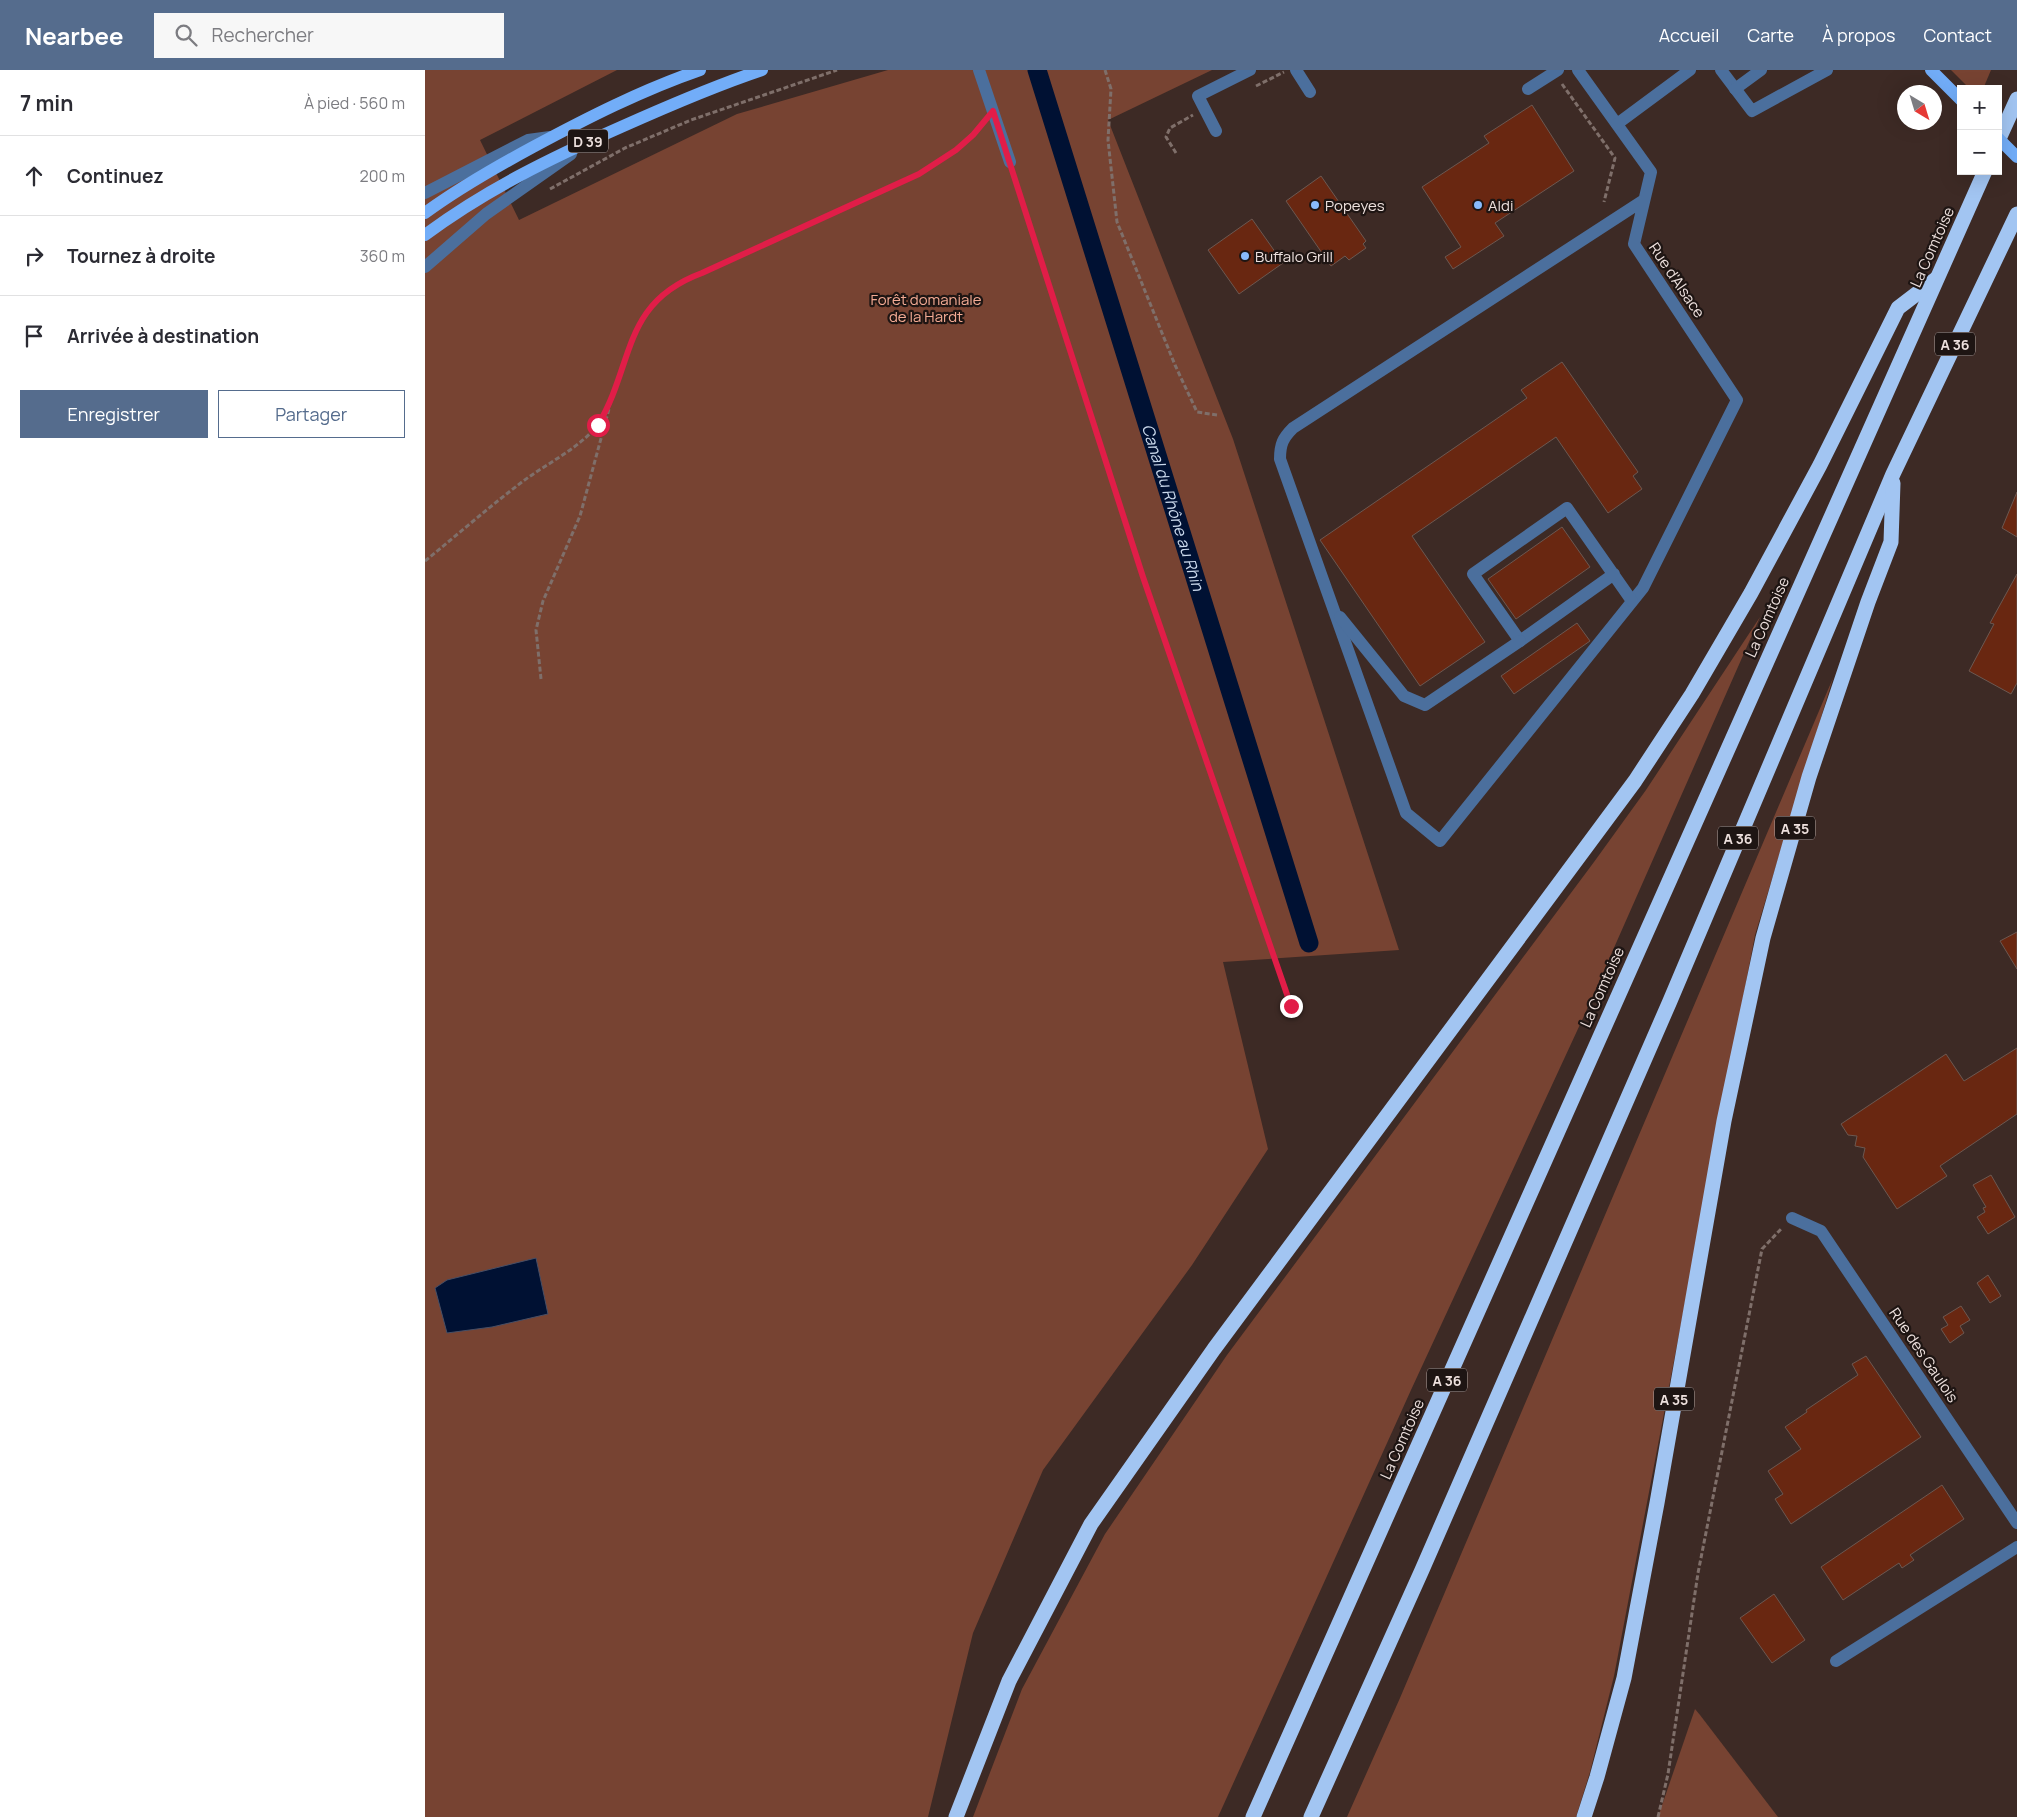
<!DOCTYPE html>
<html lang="fr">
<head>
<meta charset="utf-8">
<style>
  body { margin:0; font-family:Manrope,sans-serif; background:#f7f7f7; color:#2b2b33 }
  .controls { position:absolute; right:15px; top:15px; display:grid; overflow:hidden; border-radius:0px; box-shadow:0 5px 20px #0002 }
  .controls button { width:45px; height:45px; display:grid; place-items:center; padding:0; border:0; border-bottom:1px solid #e1e1e2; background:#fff; color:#2b2b33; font:25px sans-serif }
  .compass { position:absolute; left:1472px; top:15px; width:45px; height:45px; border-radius:50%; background:#fff; box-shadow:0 5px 20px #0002; rotate:142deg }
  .stop { position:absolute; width:15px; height:15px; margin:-11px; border:4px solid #e11d48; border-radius:50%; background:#fff }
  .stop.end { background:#e11d48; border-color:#fff; box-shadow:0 1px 5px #0008 }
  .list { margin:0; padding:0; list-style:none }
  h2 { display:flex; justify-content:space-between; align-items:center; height:65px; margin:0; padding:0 20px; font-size:21px }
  h2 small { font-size:16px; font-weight:400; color:#7c7c81 }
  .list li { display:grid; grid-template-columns:32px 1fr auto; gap:15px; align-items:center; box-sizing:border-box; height:80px; padding:0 20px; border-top:1px solid #e1e1e2 }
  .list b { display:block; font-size:19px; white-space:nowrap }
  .list em { font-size:16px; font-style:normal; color:#7c7c81 }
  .actions { display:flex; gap:10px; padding:15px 20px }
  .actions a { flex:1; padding:11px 0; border:1px solid #556c8d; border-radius:0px; text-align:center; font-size:18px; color:#556c8d }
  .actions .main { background:#556c8d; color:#fff }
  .icon { flex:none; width:28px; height:28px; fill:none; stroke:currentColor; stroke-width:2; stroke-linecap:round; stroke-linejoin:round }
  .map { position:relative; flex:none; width:1592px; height:1747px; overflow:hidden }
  header { display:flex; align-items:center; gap:30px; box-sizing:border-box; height:70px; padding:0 25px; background:#556c8d; color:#fff }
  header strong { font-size:24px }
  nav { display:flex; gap:28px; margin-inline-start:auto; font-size:18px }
  .search { width:350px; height:45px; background:#f7f7f7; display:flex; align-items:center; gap:12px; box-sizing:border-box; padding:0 18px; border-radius:0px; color:#7c7c81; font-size:19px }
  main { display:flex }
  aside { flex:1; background:#fff }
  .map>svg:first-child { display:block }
  .green { fill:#774332 }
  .water { fill:#013; stroke:#474f66 }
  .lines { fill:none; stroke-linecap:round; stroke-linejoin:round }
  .canal { stroke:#013; stroke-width:19 }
  .building { fill:#692711; stroke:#6c5851 }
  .path { stroke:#7f6f6a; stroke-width:3; stroke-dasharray:5 2.5; stroke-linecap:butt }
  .minor { stroke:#4b6f9d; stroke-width:12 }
  .major { stroke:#72adf8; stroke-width:12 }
  .highway { stroke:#a2c5f2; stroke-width:15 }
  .major-bridge { stroke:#72adf8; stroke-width:12 }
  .route { stroke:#e11d48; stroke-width:6 }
  .poi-dot { fill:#88bbfc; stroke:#1e1513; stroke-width:2 }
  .labels { text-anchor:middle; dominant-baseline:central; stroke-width:4.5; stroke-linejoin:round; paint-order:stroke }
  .shield { fill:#1e1513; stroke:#afa3a0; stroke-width:1 }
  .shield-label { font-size:14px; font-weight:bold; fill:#ede0dd }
  .poi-label { font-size:15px; fill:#ede0dd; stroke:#1e1513; text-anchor:start }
  .street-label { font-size:15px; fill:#ede0dd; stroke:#1e1513 }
  .park-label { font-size:15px; fill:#f4ab94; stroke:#1e1513 }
  .water-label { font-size:16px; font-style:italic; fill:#cbdaed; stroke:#1e1513 }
</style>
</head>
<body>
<header>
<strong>Nearbee</strong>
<div class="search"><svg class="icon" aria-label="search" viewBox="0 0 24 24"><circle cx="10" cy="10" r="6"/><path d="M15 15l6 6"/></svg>Rechercher</div>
<nav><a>Accueil</a><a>Carte</a><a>À propos</a><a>Contact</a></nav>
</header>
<main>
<aside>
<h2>7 min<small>À pied · 560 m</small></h2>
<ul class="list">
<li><svg class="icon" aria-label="ahead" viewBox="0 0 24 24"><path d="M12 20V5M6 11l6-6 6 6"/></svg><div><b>Continuez</b></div><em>200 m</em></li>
<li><svg class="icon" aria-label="right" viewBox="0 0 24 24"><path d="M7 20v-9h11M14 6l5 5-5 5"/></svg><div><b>Tournez à droite</b></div><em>360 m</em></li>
<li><svg class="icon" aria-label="arrive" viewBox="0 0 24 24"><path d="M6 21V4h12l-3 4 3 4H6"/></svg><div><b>Arrivée à destination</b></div></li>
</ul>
<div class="actions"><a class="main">Enregistrer</a><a>Partager</a></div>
</aside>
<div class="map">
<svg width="1592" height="1747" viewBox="0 0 1592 1747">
  <rect width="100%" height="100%" fill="#3d2a25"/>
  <g class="green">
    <polygon points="0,0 192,0 55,70 94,150 312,44 463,0 787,0 683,50 808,369 974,880 798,892 843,1079 767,1195 618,1400 548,1563 503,1747 0,1747"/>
    <polygon points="1526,0 1566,0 1558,19 1545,19"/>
    <polygon points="1335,547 1158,948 986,1320 793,1747 548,1747 597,1619 680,1464 802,1285 1169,792 1221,720"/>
    <polygon points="1408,608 1330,865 1189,1606 1165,1702 1151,1747 922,1747 975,1628"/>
    <polygon points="1270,1639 1275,1645 1353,1747 1233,1747"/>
  </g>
  <polygon class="water" points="111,1188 123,1244 67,1257 22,1263 10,1218 22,1210"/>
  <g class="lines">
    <path class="canal" id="s1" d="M612,0L884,873"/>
  </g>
  <g class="building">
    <polygon points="1107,35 1149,101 1070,153 1079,166 1028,199 1020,187 1036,177 997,117 1064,73 1059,66"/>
    <polygon points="896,106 941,171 938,174 941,178 924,190 920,186 906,196 861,131"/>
    <polygon points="827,149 858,193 814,224 783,180"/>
    <polygon points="1137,292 1213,402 1208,406 1217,419 1183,443 1131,367 987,466 1060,572 995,616 895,470 1102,328 1096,320"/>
    <polygon points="1592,422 1592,467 1577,458"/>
    <polygon points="1137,457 1165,497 1091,549 1063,509"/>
    <polygon points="1592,504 1592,613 1586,624 1544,601 1569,554 1565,553"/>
    <polygon points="1152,553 1165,571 1089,624 1076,606"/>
    <polygon points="1592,862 1592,899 1575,871"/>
    <polygon points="1592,978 1592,1044 1515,1096 1522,1106 1472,1139 1438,1087 1440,1078 1430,1076 1432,1066 1423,1065 1416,1054 1521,984 1539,1011"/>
    <polygon points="1566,1105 1590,1147 1563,1164 1552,1147 1560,1142 1558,1138 1561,1137 1548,1115"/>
    <polygon points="1563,1205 1576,1226 1565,1233 1552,1213"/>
    <polygon points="1536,1236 1545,1250 1535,1256 1539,1263 1525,1273 1516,1259 1523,1255 1518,1247"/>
    <polygon points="1441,1286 1496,1367 1366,1454 1350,1429 1358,1424 1343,1401 1376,1379 1360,1357 1382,1342 1381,1340 1433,1305 1427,1294"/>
    <polygon points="1517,1415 1539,1449 1485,1485 1489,1490 1477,1498 1474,1493 1418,1530 1396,1497"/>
    <polygon points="1349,1524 1380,1570 1347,1593 1315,1548"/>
  </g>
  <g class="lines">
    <g class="path">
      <polyline points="680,0 686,19 683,70 692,152 750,295 772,342 792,345"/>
      <polyline points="1137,14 1190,88 1179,132"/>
      <polyline points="831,16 859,2"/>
      <polyline points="751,83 741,67 745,58 768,45"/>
      <polyline points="589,104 718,507 867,936"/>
      <polyline points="125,119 200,78 266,50 412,0"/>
      <path d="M0,491C32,465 64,437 97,412C122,393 152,380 173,355C183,343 188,326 193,311C210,258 220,224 277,203L494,104L531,80L558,53"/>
      <polyline points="116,609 111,560 118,531 155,446 184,339"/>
      <polyline points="1233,1747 1243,1704 1273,1503 1337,1179 1357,1158"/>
    </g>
    <g class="minor">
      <polyline points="554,0 585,92"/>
      <polyline points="871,0 885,22"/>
      <path d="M1153,0L1226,102L1209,174L1312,330L1218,518L1015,771L981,743L855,389C855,374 858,368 868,358L1219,130"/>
      <polyline points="1296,0 1327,41 1402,0"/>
      <polyline points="1103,19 1133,0"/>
      <polyline points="1310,19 1336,0"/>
      <polyline points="1192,54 1265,0"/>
      <polyline points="791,61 773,26 825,0"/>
      <polyline points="0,123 103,70 125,67"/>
      <polyline points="0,197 61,144 146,84"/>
      <polyline points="1189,504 1095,571 1048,504 1142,438 1207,531"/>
      <polyline points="915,547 979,626 1000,635 1095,571"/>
      <polyline points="1367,1148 1396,1161 1592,1453"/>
      <polyline points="1411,1591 1592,1477"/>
    </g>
    <g class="major">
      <polyline points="1506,0 1536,30"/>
      <path d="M0,143C34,118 71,97 108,77C162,48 217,20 275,0"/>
      <path d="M0,165C60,120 128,87 196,57C243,36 289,16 337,0"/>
    </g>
    <g class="highway">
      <polyline points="1573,71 1592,29"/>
      <polyline points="531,1747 584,1611 666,1454 789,1279 1210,711 1267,624 1326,523 1395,395 1473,238 1511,209"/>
      <polyline points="828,1747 1560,101"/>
      <polyline points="886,1747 997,1500 1245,931 1468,404 1592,144"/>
      <polyline points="1159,1747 1172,1707 1199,1608 1232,1433 1299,1051 1338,868 1384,707 1443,532 1466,472 1468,413"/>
    </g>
    <polyline class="major-bridge" points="1573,68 1592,87"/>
  </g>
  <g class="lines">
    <path class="route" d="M173,355C210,293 196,233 277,203L494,104L531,80L548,65L568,41L718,507L866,936"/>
  </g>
  <g class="poi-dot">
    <circle cx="890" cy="135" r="5"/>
    <circle cx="1053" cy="135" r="5"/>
    <circle cx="820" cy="186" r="5"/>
  </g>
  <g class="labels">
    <g class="shield">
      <rect x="143" y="59.5" width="40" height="23" rx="4"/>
      <rect x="1510" y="262.5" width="40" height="23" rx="4"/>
      <rect x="1350" y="746.5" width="40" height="23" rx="4"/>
      <rect x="1293" y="756.5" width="40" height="23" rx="4"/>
      <rect x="1002" y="1298.5" width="40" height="23" rx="4"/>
      <rect x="1229" y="1317.5" width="40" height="23" rx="4"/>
    </g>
    <g class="shield-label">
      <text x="163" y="71">D 39</text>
      <text x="1530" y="274">A 36</text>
      <text x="1370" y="758">A 35</text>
      <text x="1313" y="768">A 36</text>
      <text x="1022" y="1310">A 36</text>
      <text x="1249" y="1329">A 35</text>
    </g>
    <g class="poi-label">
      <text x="900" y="135">Popeyes</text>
      <text x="1063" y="135">Aldi</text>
      <text x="830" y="186">Buffalo Grill</text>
    </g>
    <g class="street-label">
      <text transform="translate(1507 177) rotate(-66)">La Comtoise</text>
      <text transform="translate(1252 210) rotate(56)">Rue d'Alsace</text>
      <text transform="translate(1342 547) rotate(-66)">La Comtoise</text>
      <text transform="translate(1177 917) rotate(-66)">La Comtoise</text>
      <text transform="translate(1499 1285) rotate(56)">Rue des Gaulois</text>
      <text transform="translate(977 1369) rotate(-66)">La Comtoise</text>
    </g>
    <g class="park-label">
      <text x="501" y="229">Forêt domaniale<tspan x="501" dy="17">de la Hardt</tspan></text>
    </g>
    <g class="water-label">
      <text stroke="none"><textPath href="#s1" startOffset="458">Canal du Rhône au Rhin</textPath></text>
    </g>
  </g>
</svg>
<div class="controls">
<button>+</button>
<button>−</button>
</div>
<svg class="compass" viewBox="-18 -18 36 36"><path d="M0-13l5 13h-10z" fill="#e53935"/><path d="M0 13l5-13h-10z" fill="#7c7c81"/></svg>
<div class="stop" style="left:173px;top:355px"></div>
<div class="stop end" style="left:866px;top:936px"></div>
</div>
</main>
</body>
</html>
